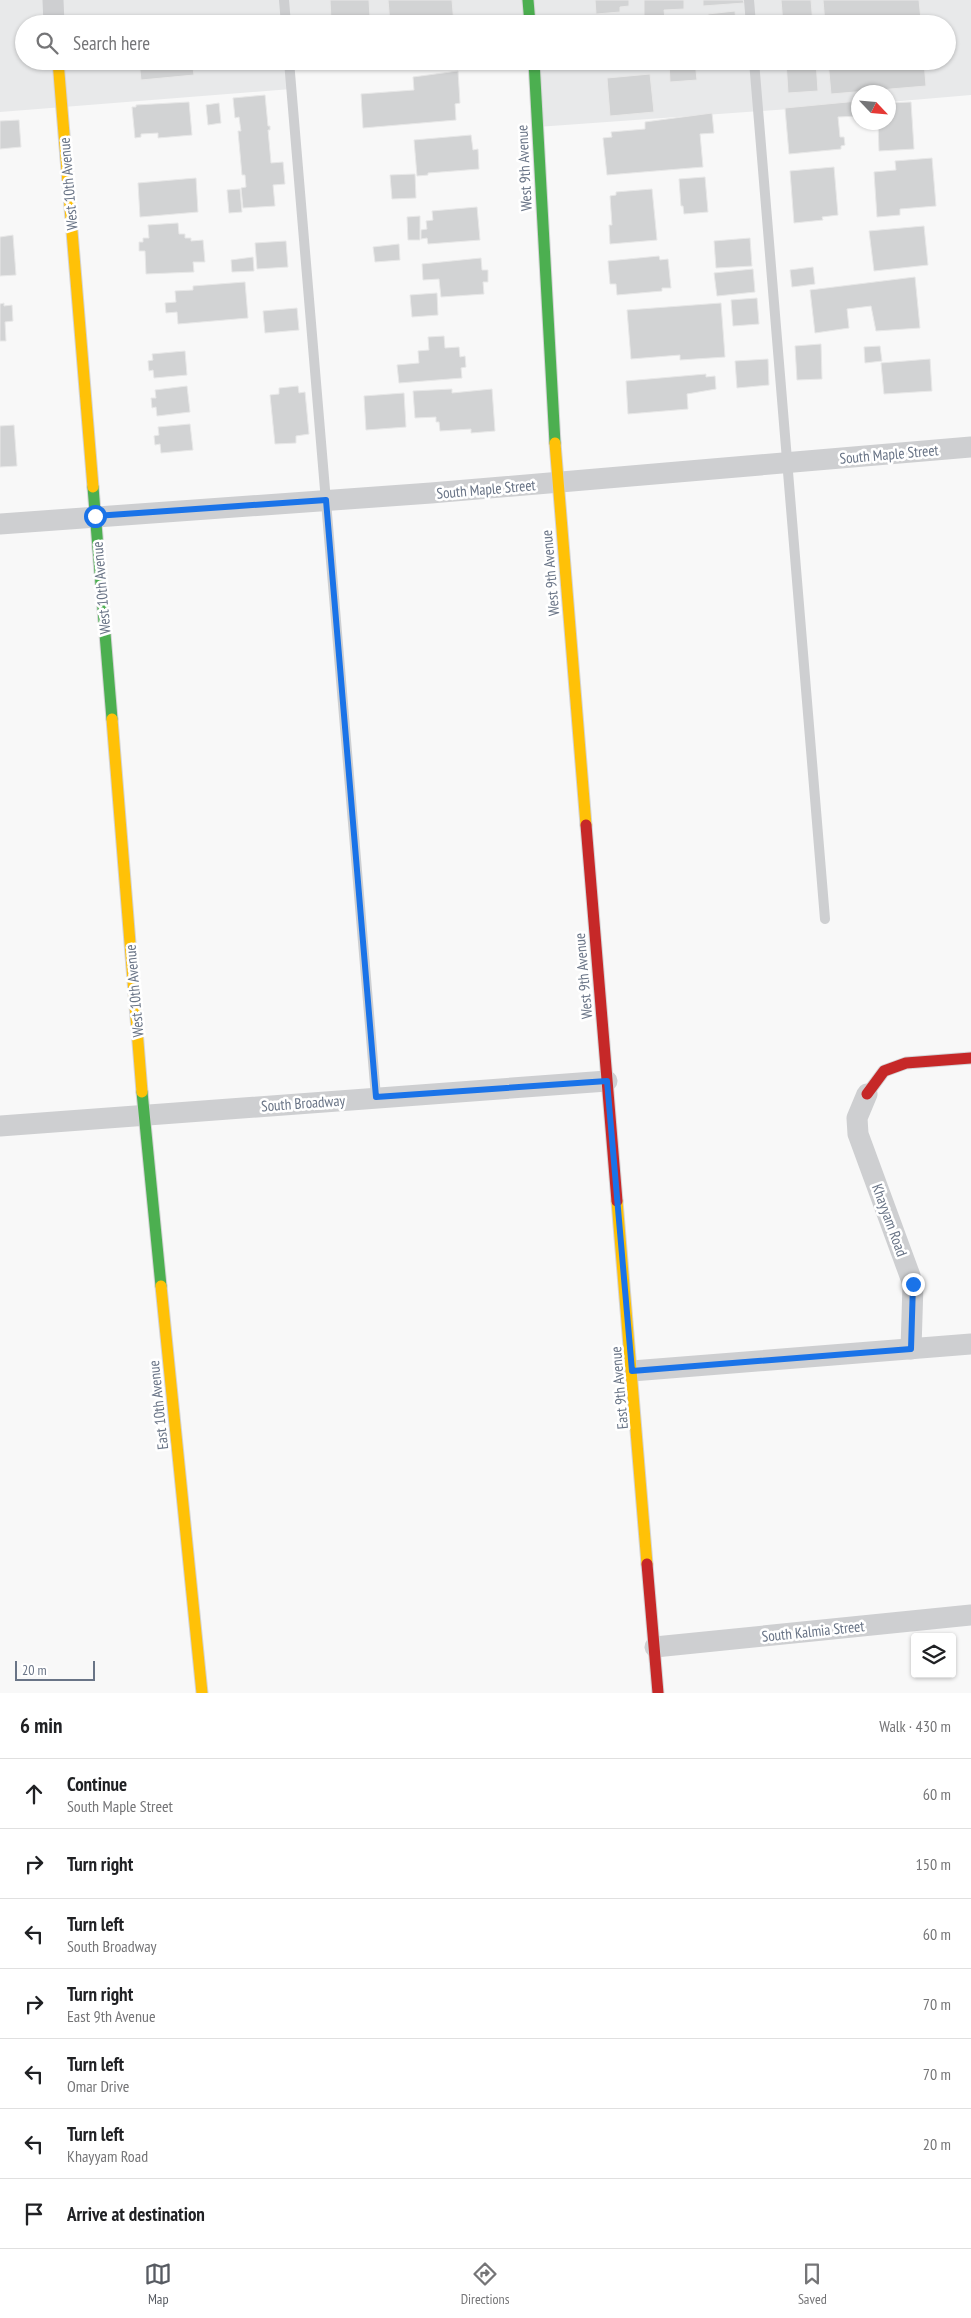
<!DOCTYPE html>
<html lang="en">
<head>
<meta charset="utf-8">
<style>
  body { margin:0; font-family:"PT Sans Narrow",sans-serif; background:#f2f2f2; color:#202124 }
  .controls { position:absolute; right:15px; bottom:15px; display:grid; overflow:hidden; border-radius:5px; box-shadow:0 1px 4px #0004 }
  .controls button { width:45px; height:45px; display:grid; place-items:center; padding:0; border:0; border-bottom:1px solid #e0e0e0; background:#fff; color:#202124; font:25px sans-serif }
  .compass { position:absolute; left:851px; top:85px; width:45px; height:45px; border-radius:50%; background:#fff; box-shadow:0 1px 4px #0004; rotate:116deg }
  .scale { position:absolute; left:15px; bottom:12px; width:80px; box-sizing:border-box; padding-left:5px; border:2px solid #697486; border-top:0; font-size:14px; line-height:18px; white-space:nowrap; color:#697486; -webkit-text-stroke:4px #fff; paint-order:stroke }
  .stop { position:absolute; width:15px; height:15px; margin:-11px; border:4px solid #1a73e8; border-radius:50%; background:#fff }
  .stop.end { background:#1a73e8; border-color:#fff; box-shadow:0 1px 5px #0008 }
  .list { margin:0; padding:0; list-style:none }
  h2 { display:flex; justify-content:space-between; align-items:center; height:65px; margin:0; padding:0 20px; font-size:21px }
  h2 small { font-size:16px; font-weight:400; color:#757577 }
  .list li { display:grid; grid-template-columns:32px 1fr auto; gap:15px; align-items:center; box-sizing:border-box; height:70px; padding:0 20px; border-top:1px solid #e0e0e0 }
  .list b { display:block; font-size:19px; white-space:nowrap }
  .list p { margin:0; font-size:16px; white-space:nowrap; color:#757577 }
  .list em { font-size:16px; font-style:normal; color:#757577 }
  .icon { flex:none; width:28px; height:28px; fill:none; stroke:currentColor; stroke-width:2; stroke-linecap:round; stroke-linejoin:round }
  .map { position:relative; flex:none; width:971px; height:1693px; overflow:hidden }
  .search { position:absolute; background:#fff; box-shadow:0 1px 4px #0004; left:15px; right:15px; top:15px; height:55px; display:flex; align-items:center; gap:12px; box-sizing:border-box; padding:0 18px; border-radius:28px; color:#757577; font-size:19px }
  .sheet { height:555px; background:#fff }
  nav { display:flex; justify-content:space-around; align-items:center; box-sizing:border-box; height:70px; border-top:1px solid #e0e0e0; background:#fff; font-size:14px; color:#757577 }
  nav a { display:grid; justify-items:center; gap:2px }
  nav .on { color:#575b62 }
  .map>svg:first-child { display:block }
  .built { fill:#e8e9ea }
  .building { fill:#d2d3d4; stroke:#e8e8e8 }
  .lines { fill:none; stroke-linecap:round; stroke-linejoin:round }
  .fast-casing { stroke:#d4d4d6; stroke-width:13 }
  .slow-casing { stroke:#d4d4d6; stroke-width:13 }
  .jam-casing { stroke:#d4d4d6; stroke-width:13 }
  .lane { stroke:#cecfd1; stroke-width:10 }
  .street { stroke:#cecfd1; stroke-width:21 }
  .fast { stroke:#4caf50; stroke-width:11 }
  .slow { stroke:#ffc107; stroke-width:11 }
  .jam { stroke:#c62828; stroke-width:11 }
  .route { stroke:#1a73e8; stroke-width:6 }
  .labels { text-anchor:middle; dominant-baseline:central; stroke-width:5; stroke-linejoin:round; paint-order:stroke }
  .street-label { font-size:15px; fill:#697486; stroke:#fff }
</style>
</head>
<body>
<div class="map">
<svg width="971" height="1693" viewBox="0 0 971 1693">
  <rect width="100%" height="100%" fill="#f8f8f8"/>
  <polygon class="built" points="0,0 971,0 971,95 889,102 888,92 858,92 858,104 537,127 534,61 947,61 947,24 24,24 24,61 295,61 289,62 291,89 0,112"/>
  <g class="building">
    <polygon points="330,0 369,0 370,17 365,17 366,24 341,24 341,19 331,20"/>
    <polygon points="388,0 452,0 454,24 390,24"/>
    <polygon points="595,0 629,0 629,6 620,7 620,12 596,14"/>
    <polygon points="644,0 684,0 684,9 664,10 665,19 648,20 644,19"/>
    <polygon points="703,0 743,0 744,3 703,6"/>
    <polygon points="781,0 811,0 813,24 783,24"/>
    <polygon points="823,0 919,0 921,20 881,24 825,24"/>
    <polygon points="735,11 736,24 709,24 708,14"/>
    <polygon points="139,61 192,61 194,75 141,80"/>
    <polygon points="669,61 695,61 697,80 670,82"/>
    <polygon points="786,61 816,61 818,91 788,93"/>
    <polygon points="828,61 924,61 926,86 831,94"/>
    <polygon points="458,71 460,103 455,104 456,120 363,128 361,94 414,90 413,77"/>
    <polygon points="650,74 654,112 610,116 607,78"/>
    <polygon points="265,95 268,126 270,126 270,130 268,130 271,163 283,162 285,184 273,185 275,206 243,208 241,188 246,187 245,175 242,175 238,131 241,131 239,117 235,118 233,98"/>
    <polygon points="858,101 858,116 838,117 840,137 844,137 845,145 841,146 841,149 789,154 785,108"/>
    <polygon points="189,102 192,135 158,138 158,133 141,134 141,137 135,138 132,107 136,107 136,105"/>
    <polygon points="911,102 914,149 879,151 878,122 888,122 888,103"/>
    <polygon points="219,103 221,123 208,125 206,105"/>
    <polygon points="712,113 714,133 700,134 703,167 607,175 603,138 612,137 611,132 645,129 645,122"/>
    <polygon points="19,120 21,147 0,149 0,121"/>
    <polygon points="471,135 473,150 478,149 479,169 428,173 428,175 417,176 414,140"/>
    <polygon points="932,158 936,206 900,209 900,215 877,217 874,172 896,170 895,161"/>
    <polygon points="834,167 838,215 822,217 823,220 794,223 790,171"/>
    <polygon points="415,174 416,198 392,199 390,175"/>
    <polygon points="705,177 708,212 684,214 683,206 681,206 679,179"/>
    <polygon points="196,178 198,212 140,217 138,183"/>
    <polygon points="240,189 242,212 229,213 227,190"/>
    <polygon points="652,189 657,240 610,244 609,225 612,225 610,196 616,195 616,192"/>
    <polygon points="477,207 480,240 428,244 427,238 421,239 421,230 427,229 426,221 433,220 432,211"/>
    <polygon points="420,216 420,240 408,240 407,217"/>
    <polygon points="178,223 179,234 185,234 185,238 191,238 191,241 203,240 205,262 193,262 194,272 146,274 145,251 139,251 139,242 143,242 143,238 149,238 148,225"/>
    <polygon points="924,226 928,265 874,271 869,231"/>
    <polygon points="13,235 16,275 0,276 0,237"/>
    <polygon points="750,238 752,266 716,268 714,241"/>
    <polygon points="286,241 288,267 257,269 255,243"/>
    <polygon points="399,244 400,260 375,262 373,247"/>
    <polygon points="659,256 660,260 668,259 671,288 662,288 662,291 617,295 616,284 610,284 608,261"/>
    <polygon points="253,257 254,271 232,272 231,260"/>
    <polygon points="481,258 482,270 488,270 488,282 483,282 484,294 441,297 439,279 423,280 422,264"/>
    <polygon points="813,267 815,284 792,287 790,270"/>
    <polygon points="753,269 755,292 717,296 714,273"/>
    <polygon points="915,277 920,328 876,331 871,306 847,309 849,328 815,333 810,290"/>
    <polygon points="245,282 248,318 178,324 177,312 166,313 165,303 176,302 175,291 193,290 193,286"/>
    <polygon points="437,293 438,315 412,317 410,295"/>
    <polygon points="757,298 759,324 733,326 731,300"/>
    <polygon points="4,303 4,306 12,305 13,321 5,322 6,341 0,341 0,304"/>
    <polygon points="721,303 725,357 680,360 680,355 631,359 627,310"/>
    <polygon points="297,308 299,330 265,333 263,311"/>
    <polygon points="444,336 445,348 459,347 460,357 465,356 466,367 461,368 462,378 399,383 397,365 419,363 418,351 429,350 428,337"/>
    <polygon points="821,344 822,379 797,380 795,346"/>
    <polygon points="880,346 882,361 865,363 864,347"/>
    <polygon points="185,351 187,375 154,378 153,370 149,371 148,361 153,360 152,354"/>
    <polygon points="768,359 769,385 737,388 735,361"/>
    <polygon points="930,359 932,391 884,394 881,363"/>
    <polygon points="706,374 706,377 715,376 716,389 687,394 688,409 628,414 626,381"/>
    <polygon points="187,386 190,412 157,416 156,407 152,408 151,398 156,398 155,390"/>
    <polygon points="298,386 299,393 305,392 309,434 296,436 296,443 275,444 270,395 279,394 279,388"/>
    <polygon points="452,389 452,393 492,389 495,431 471,433 471,429 440,431 439,422 436,422 436,417 415,418 413,391"/>
    <polygon points="404,393 406,427 366,430 364,396"/>
    <polygon points="190,424 193,450 161,453 160,444 155,445 154,436 159,435 158,427"/>
    <polygon points="14,425 17,466 0,467 0,426"/>
  </g>
  <g class="lines">
    <g class="fast-casing">
      <g id="fast">
        <polyline points="528,0 530,24"/>
        <polyline points="534,61 555,443"/>
        <polyline points="93,487 112,719"/>
        <polyline points="142,1092 161,1286"/>
      </g>
    </g>
    <g class="slow-casing">
      <g id="slow">
        <polyline points="58,61 93,487"/>
        <polyline points="555,443 586,825"/>
        <polyline points="112,719 142,1092"/>
        <polyline points="617,1201 647,1564"/>
        <polyline points="161,1286 202,1693"/>
      </g>
    </g>
    <g class="jam-casing">
      <g id="jam">
        <polyline points="586,825 617,1201"/>
        <polyline points="867,1094 884,1071 906,1063 971,1058"/>
        <polyline points="647,1564 658,1693"/>
      </g>
    </g>
    <g class="lane">
      <polyline points="284,0 286,24"/>
      <polyline points="749,0 751,24"/>
      <polyline points="289,61 376,1097"/>
      <polyline points="754,61 825,919"/>
    </g>
    <g class="street">
      <polyline points="53,0 54,24"/>
      <polyline points="0,524 431,493 971,447"/>
      <polyline points="867,1094 857,1118 858,1134 913,1284 911,1349"/>
      <polyline points="0,1126 607,1081"/>
      <polyline points="632,1371 971,1344"/>
      <polyline points="655,1647 971,1615"/>
    </g>
    <use href="#fast" class="fast"/>
    <use href="#slow" class="slow"/>
    <use href="#jam" class="jam"/>
  </g>
  <g class="lines">
    <polyline class="route" points="95,516 326,500 376,1097 607,1081 632,1371 911,1349 913,1284"/>
  </g>
  <g class="labels">
    <g class="street-label">
      <text transform="translate(524 168) rotate(-93)">West 9th Avenue</text>
      <text transform="translate(68 184) rotate(-95)">West 10th Avenue</text>
      <text transform="translate(889 454) rotate(-5)">South Maple Street</text>
      <text transform="translate(486 489) rotate(-5)">South Maple Street</text>
      <text transform="translate(550 573) rotate(-95)">West 9th Avenue</text>
      <text transform="translate(101 588) rotate(-95)">West 10th Avenue</text>
      <text transform="translate(583 976) rotate(-95)">West 9th Avenue</text>
      <text transform="translate(134 991) rotate(-95)">West 10th Avenue</text>
      <text transform="translate(303 1103) rotate(-4)">South Broadway</text>
      <text transform="translate(890 1220) rotate(70)">Khayyam Road</text>
      <text transform="translate(619 1388) rotate(-95)">East 9th Avenue</text>
      <text transform="translate(158 1405) rotate(-96)">East 10th Avenue</text>
      <text transform="translate(813 1631) rotate(-6)">South Kalmia Street</text>
    </g>
  </g>
</svg>
<div class="controls">
<button><svg class="icon" aria-label="layers" viewBox="0 0 24 24"><path d="M12 4l9 5-9 5-9-5zM3 14l9 5 9-5"/></svg></button>
</div>
<svg class="compass" viewBox="-18 -18 36 36"><path d="M0-13l5 13h-10z" fill="#e53935"/><path d="M0 13l5-13h-10z" fill="#757577"/></svg>
<div class="scale">20 m</div>
<div class="stop" style="left:95px;top:516px"></div>
<div class="stop end" style="left:913px;top:1284px"></div>
<div class="search"><svg class="icon" aria-label="search" viewBox="0 0 24 24"><circle cx="10" cy="10" r="6"/><path d="M15 15l6 6"/></svg>Search here</div>
</div>
<section class="sheet">
<h2>6 min<small>Walk · 430 m</small></h2>
<ul class="list">
<li><svg class="icon" aria-label="ahead" viewBox="0 0 24 24"><path d="M12 20V5M6 11l6-6 6 6"/></svg><div><b>Continue</b><p>South Maple Street</p></div><em>60 m</em></li>
<li><svg class="icon" aria-label="right" viewBox="0 0 24 24"><path d="M7 20v-9h11M14 6l5 5-5 5"/></svg><div><b>Turn right</b></div><em>150 m</em></li>
<li><svg class="icon" aria-label="left" viewBox="0 0 24 24"><path d="M17 20v-9H6M10 6l-5 5 5 5"/></svg><div><b>Turn left</b><p>South Broadway</p></div><em>60 m</em></li>
<li><svg class="icon" aria-label="right" viewBox="0 0 24 24"><path d="M7 20v-9h11M14 6l5 5-5 5"/></svg><div><b>Turn right</b><p>East 9th Avenue</p></div><em>70 m</em></li>
<li><svg class="icon" aria-label="left" viewBox="0 0 24 24"><path d="M17 20v-9H6M10 6l-5 5 5 5"/></svg><div><b>Turn left</b><p>Omar Drive</p></div><em>70 m</em></li>
<li><svg class="icon" aria-label="left" viewBox="0 0 24 24"><path d="M17 20v-9H6M10 6l-5 5 5 5"/></svg><div><b>Turn left</b><p>Khayyam Road</p></div><em>20 m</em></li>
<li><svg class="icon" aria-label="arrive" viewBox="0 0 24 24"><path d="M6 21V4h12l-3 4 3 4H6"/></svg><div><b>Arrive at destination</b></div></li>
</ul>
</section>
<nav>
<a class="on"><svg class="icon" aria-label="map" viewBox="0 0 24 24"><path d="M3 6l6-2 6 2 6-2v14l-6 2-6-2-6 2zM9 4v14M15 6v14"/></svg>Map</a>
<a><svg class="icon" aria-label="directions" viewBox="0 0 24 24"><path d="M12 3l9 9-9 9-9-9zM9 14v-3h6M13 9l2 2-2 2"/></svg>Directions</a>
<a><svg class="icon" aria-label="saved" viewBox="0 0 24 24"><path d="M7 4h10v16l-5-4-5 4z"/></svg>Saved</a>
</nav>
</body>
</html>
